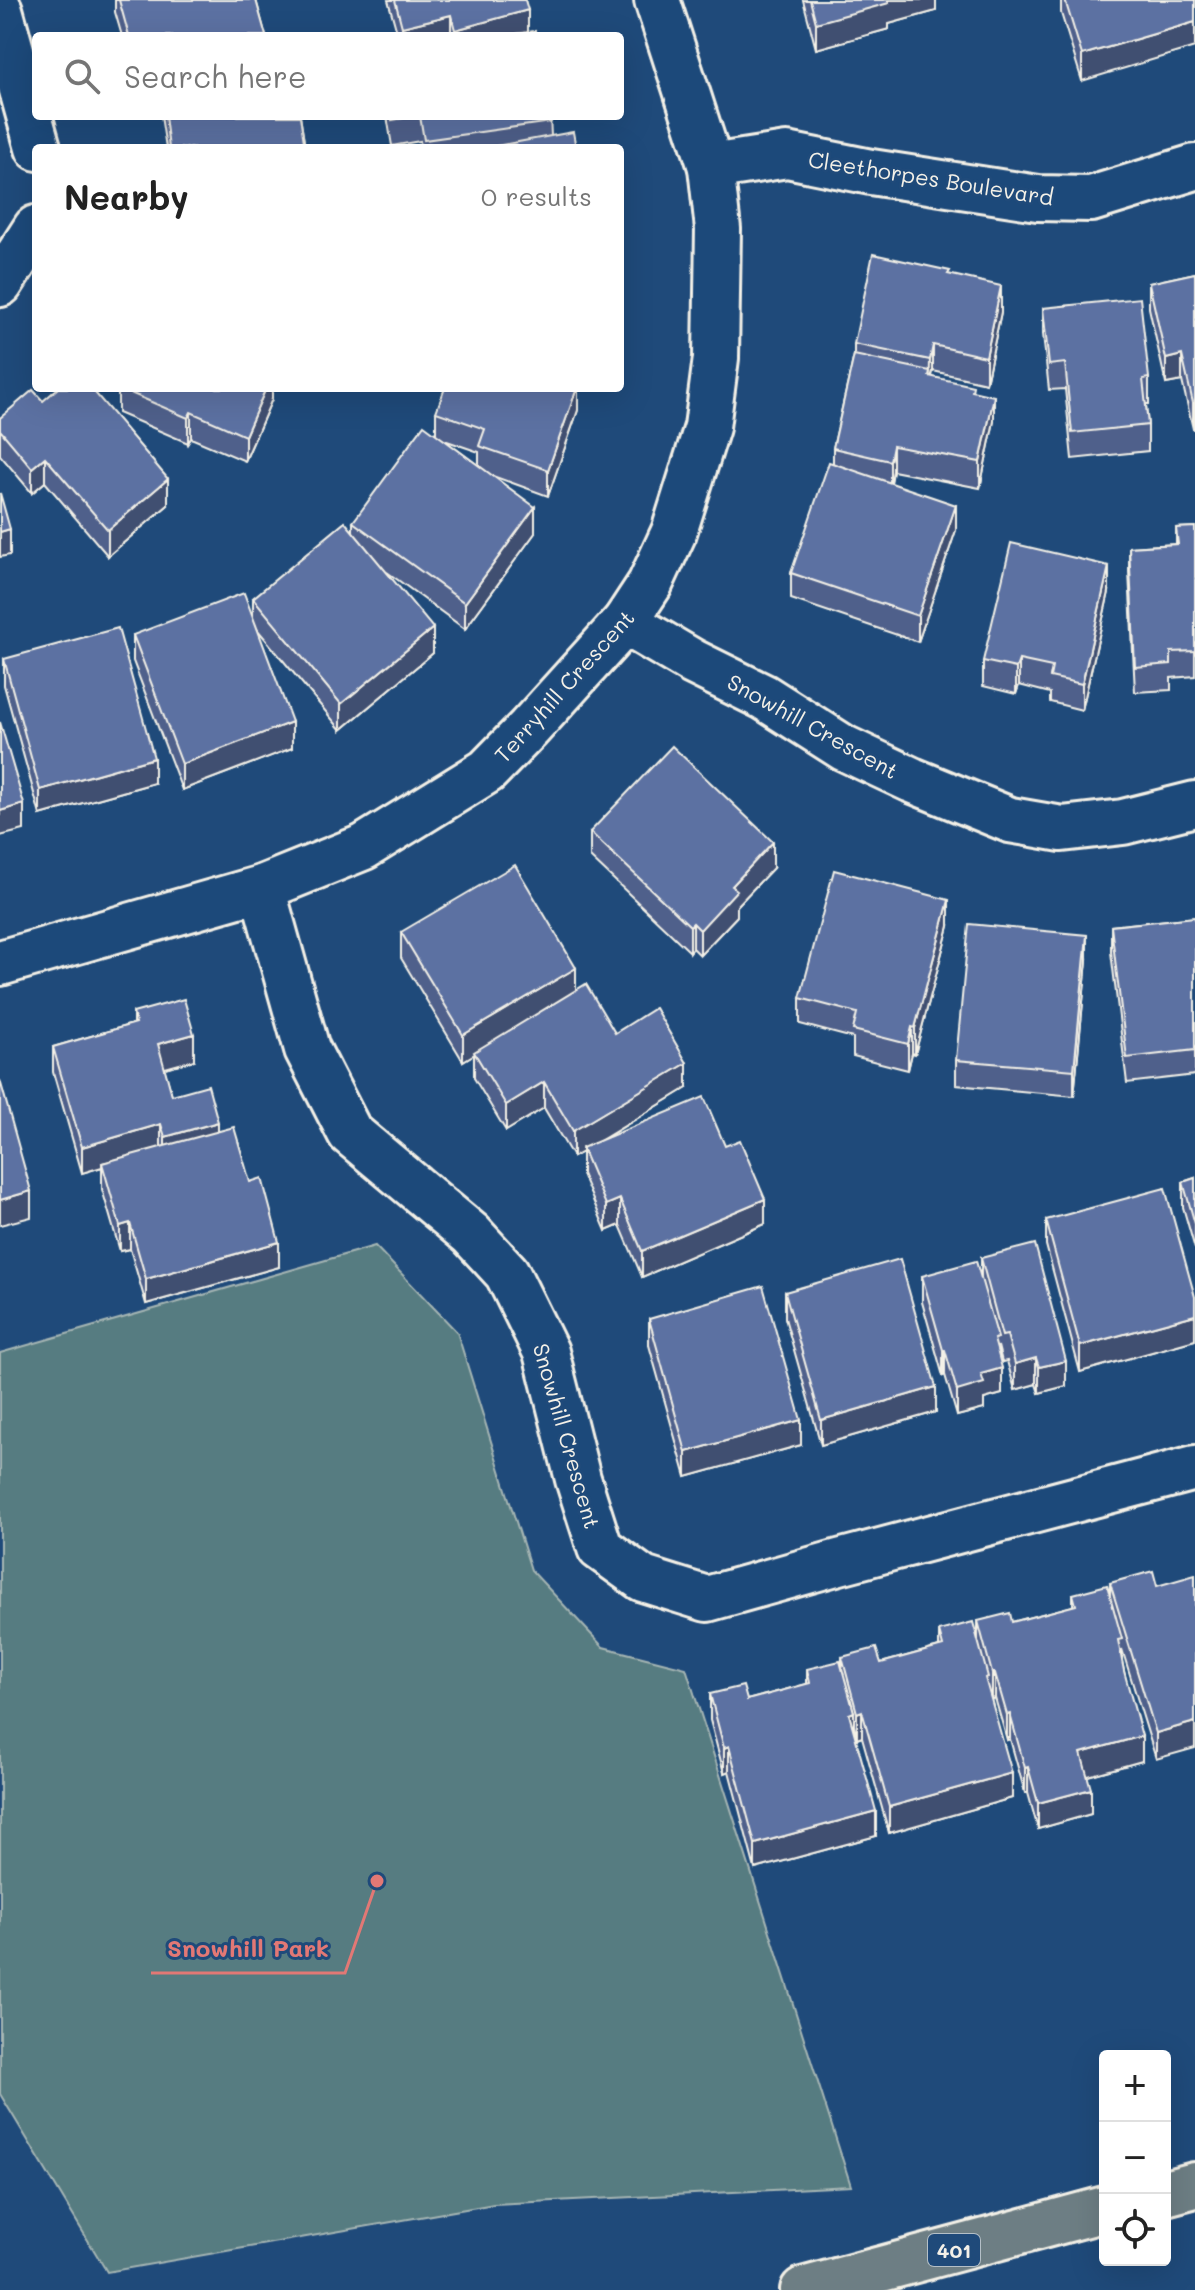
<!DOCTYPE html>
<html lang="en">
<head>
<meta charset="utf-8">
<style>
  body { margin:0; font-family:Mali,sans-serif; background:#f2f2f2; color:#222 }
  .controls { position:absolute; right:24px; bottom:24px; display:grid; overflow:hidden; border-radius:8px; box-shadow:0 8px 32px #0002 }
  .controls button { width:72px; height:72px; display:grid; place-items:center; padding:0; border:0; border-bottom:2px solid #e0e0e0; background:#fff; color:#222; font:40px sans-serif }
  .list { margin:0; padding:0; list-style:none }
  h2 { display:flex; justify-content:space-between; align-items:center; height:104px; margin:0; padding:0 32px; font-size:34px }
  h2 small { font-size:26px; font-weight:400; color:#767676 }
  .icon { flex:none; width:44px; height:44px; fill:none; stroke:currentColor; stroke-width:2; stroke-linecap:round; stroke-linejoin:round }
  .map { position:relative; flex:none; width:1195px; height:2290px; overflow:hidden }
  .search { position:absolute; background:#fff; box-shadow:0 8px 32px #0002; left:32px; top:32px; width:592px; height:88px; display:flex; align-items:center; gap:20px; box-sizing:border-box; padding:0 28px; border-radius:8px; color:#767676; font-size:30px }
  .panel { position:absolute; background:#fff; box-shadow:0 8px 32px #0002; left:32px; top:144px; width:592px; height:248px; border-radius:8px }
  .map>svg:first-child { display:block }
  .green { fill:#577b81; stroke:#a6b6b4; stroke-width:2 }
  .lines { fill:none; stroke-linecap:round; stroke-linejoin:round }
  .minor-casing { stroke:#f4f1e8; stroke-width:50 }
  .motorway-casing { stroke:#f4f1e8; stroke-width:50 }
  .minor { stroke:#1f4a7a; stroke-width:44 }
  .motorway { stroke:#6d7e84; stroke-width:44 }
  .wall { fill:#4f618b; stroke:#f4f1e8; stroke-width:2; fill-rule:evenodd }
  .shaded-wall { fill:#404f71; stroke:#f4f1e8; stroke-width:2 }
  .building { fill:#5c71a2; stroke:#f4f1e8; stroke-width:2 }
  .labels { text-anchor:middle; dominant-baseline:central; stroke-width:6; stroke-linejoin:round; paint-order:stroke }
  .shield { fill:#1f4a7a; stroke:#b4bfc7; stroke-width:2 }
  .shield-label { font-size:20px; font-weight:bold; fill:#f4f1e8 }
  .street-label { font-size:22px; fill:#f4f1e8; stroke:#1f4a7a }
  .leader { fill:none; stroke:#e27875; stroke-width:3 }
  .callout-dot { fill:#e27875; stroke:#1f4a7a; stroke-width:3 }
  .callout-label { font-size:24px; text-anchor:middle; font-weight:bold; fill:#e27875; stroke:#1f4a7a; stroke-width:6; stroke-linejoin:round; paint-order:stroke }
</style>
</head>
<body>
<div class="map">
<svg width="1195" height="2290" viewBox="0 0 1195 2290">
  <rect width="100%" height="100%" fill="#1f4a7a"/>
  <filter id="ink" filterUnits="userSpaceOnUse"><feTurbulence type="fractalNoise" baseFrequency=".0125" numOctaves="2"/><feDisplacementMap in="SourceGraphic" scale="16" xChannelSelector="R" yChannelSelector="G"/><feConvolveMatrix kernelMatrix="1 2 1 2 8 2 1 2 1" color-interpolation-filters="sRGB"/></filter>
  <g filter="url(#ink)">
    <polygon class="green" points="375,1246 457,1332 531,1570 603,1647 686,1668 851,2186 494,2204 107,2272 0,2094 0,1353"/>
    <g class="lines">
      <g class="minor-casing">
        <g id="minor">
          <polyline points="0,10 38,148"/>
          <polyline points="711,167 787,155 871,172 1038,198 1091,199 1195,167"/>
          <polyline points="0,284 36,228"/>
          <polyline points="625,622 693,662 764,697 844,748 912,780 1010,820 1062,829 1123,822 1195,804"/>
          <polyline points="262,888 307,1049 350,1133 471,1234 507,1273 546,1352 578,1479 600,1548 643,1579 707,1599 839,1562 1195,1468"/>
          <polyline points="0,963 262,888 364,847 487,771 529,728 625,622 650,584 674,532 707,427 716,358 718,229 711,167 657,0"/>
        </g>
      </g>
      <g class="motorway-casing">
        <g id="motorway">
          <polyline points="1165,2193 1195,2185"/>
          <polyline points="803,2290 1105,2209"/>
        </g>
      </g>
      <use href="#minor" class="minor"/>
      <use href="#motorway" class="motorway"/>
    </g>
    <g class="wall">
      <polygon points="115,0 256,0 266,36 122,36 115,12"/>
      <polygon points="388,0 525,0 528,32 536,36 398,36"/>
      <polygon points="803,0 936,0 936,11 889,24 889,29 816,49"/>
      <polygon points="1061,0 1195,0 1082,81 1061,13"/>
      <polygon points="161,116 300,116 305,148 166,148"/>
      <polygon points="387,116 550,116 551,136 576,148 421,148 420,141 392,146"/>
      <polygon points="1195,273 1193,429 1182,381 1166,384 1149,308 1149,283"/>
      <polygon points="950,275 1001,312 986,383 933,371 932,377 973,391 994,421 980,488 893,471 891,483 956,530 918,642 791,599 791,573 833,463 833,448 854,355 854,344"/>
      <polygon points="1043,308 1149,378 1149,404 1146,404 1148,425 1148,451 1072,459 1065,389 1049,390 1043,334"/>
      <polygon points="118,388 272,388 272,399 245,461 191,438 188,443 118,413"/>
      <path d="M578,388V410L548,496L493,476L535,533L465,629L387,572L433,653L341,730L257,629L292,748L182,790L133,661V635L253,618V598L353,531V522L436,435V412ZM444,440L479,452V466Z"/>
      <polygon points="43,401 168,505 108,556 45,482 32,493 0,455 0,418"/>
      <polygon points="1195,527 1195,676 1171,678 1171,690 1135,692 1129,572 1129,547 1176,544 1176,528"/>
      <polygon points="1109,592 1082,710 1050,702 1050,693 1019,685 1016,694 983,686 983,661"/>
      <polygon points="4,659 154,783 40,815 4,685"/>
      <polygon points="590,832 773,868 737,906 737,916 700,955 693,948 690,952 590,857"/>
      <polygon points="1195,917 1195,1075 1127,1083 1111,952 1111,926"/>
      <polygon points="949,926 915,1054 912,1053 908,1070 853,1056 853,1038 800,1024 800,998"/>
      <polygon points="401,932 576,991 615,1033 687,1088 602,1140 725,1146 765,1224 642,1277 620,1225 606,1231 582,1174 582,1152 573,1157 544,1108 506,1131 474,1078 474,1054 463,1061 401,958"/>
      <polygon points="1087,960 1074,1096 956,1085 956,1060"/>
      <polygon points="133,1013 194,1060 164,1068 172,1095 218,1131 250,1182 279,1267 146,1304 130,1249 120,1251 102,1189 102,1167 82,1173 53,1072 53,1047 133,1024"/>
      <polygon points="1195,1178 1195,1249 1183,1207 1183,1182"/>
      <polygon points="1046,1220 1195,1297 1195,1340 1080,1372 1046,1245"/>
      <polygon points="981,1258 1066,1386 1039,1393 1036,1384 1015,1390 1007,1361 1002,1362 998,1346 1002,1394 984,1399 984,1409 957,1416 945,1375 943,1376 922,1302 922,1276 981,1278"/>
      <polygon points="785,1292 936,1412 821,1445 785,1318"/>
      <polygon points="649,1319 801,1445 686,1477 649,1345"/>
      <polygon points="1110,1583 1157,1586 1156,1759 1122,1649 1122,1661 1142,1761 1087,1776 1091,1814 1038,1829 1028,1793 1025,1793 1010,1739 1007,1740 995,1698 992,1699 988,1685 1012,1798 889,1833 862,1737 857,1739 854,1725 854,1732 876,1836 755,1869 729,1771 724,1773 710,1720 710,1694 747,1700 807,1684 807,1669 842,1670 842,1657 881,1663 939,1647 939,1631 978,1640 978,1621 1012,1622 1073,1606 1073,1594 1110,1594"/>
    </g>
    <g class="shaded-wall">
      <polygon points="888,0 936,0 936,11 889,24 889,29 816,49 816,23"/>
      <polygon points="528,10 528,35 455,36 455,30"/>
      <polygon points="451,15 451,36 402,36 402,27"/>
      <polygon points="1195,22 1195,47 1082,81 1082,55"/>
      <polygon points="1001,286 1001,312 986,383 986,357"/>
      <polygon points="933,345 933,371 930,383 929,402 930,360"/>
      <polygon points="1182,355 1182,381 1166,384 1166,359"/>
      <polygon points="266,388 272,388 272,399 245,461 245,436"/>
      <polygon points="577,388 578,388 578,410 548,496 548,470"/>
      <polygon points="994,396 994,421 980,488 980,462"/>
      <rect x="1193" y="403" width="2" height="26"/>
      <polygon points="191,412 191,438 188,443 188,418"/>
      <polygon points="893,446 893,471 890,486 890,461"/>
      <polygon points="45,457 45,482 32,493 32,468"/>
      <polygon points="168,479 168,505 108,556 108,530"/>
      <polygon points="956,505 956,530 918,642 918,616"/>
      <polygon points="535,507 535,533 465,629 465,603"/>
      <polygon points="10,529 10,555 0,557 0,532"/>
      <polygon points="1109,566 1109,592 1082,710 1082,684"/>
      <polygon points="433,628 433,653 341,730 341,704"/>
      <polygon points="1019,660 1019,685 1016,694 1016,668"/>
      <polygon points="292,722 292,748 182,790 182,764"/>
      <polygon points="154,758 154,783 40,815 40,790"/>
      <polygon points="24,804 24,830 0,836 0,811"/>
      <polygon points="773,842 773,868 737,906 737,916 700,955 700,930 732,886"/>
      <polygon points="949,900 949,926 915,1054 915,1028"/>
      <polygon points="693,923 693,948 690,952 690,926"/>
      <polygon points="1087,935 1087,960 1074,1096 1074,1070"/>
      <polygon points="576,968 576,993 463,1061 463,1035"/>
      <polygon points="912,1027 912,1053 908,1070 908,1044"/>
      <polygon points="194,1034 194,1060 158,1070 158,1044"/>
      <polygon points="687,1063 687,1088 583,1151 582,1148 582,1152 573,1157 573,1131"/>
      <polygon points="544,1082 544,1108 506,1131 506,1105"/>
      <polygon points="218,1122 218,1148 165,1163 165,1137"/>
      <polygon points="161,1124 161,1150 102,1163 102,1167 82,1173 82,1147"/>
      <polygon points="31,1191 31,1217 0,1225 0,1200"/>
      <polygon points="620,1199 620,1225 606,1231 606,1205"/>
      <polygon points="765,1199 765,1224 642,1277 642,1251"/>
      <polygon points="130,1223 130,1249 120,1251 120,1226"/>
      <polygon points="279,1242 279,1267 146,1304 146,1279"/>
      <polygon points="1195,1315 1195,1340 1080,1372 1080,1346"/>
      <polygon points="943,1350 945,1350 945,1375 943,1376"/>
      <polygon points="1036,1358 1036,1384 1015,1390 1015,1364"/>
      <polygon points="1066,1361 1066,1386 1039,1393 1039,1367"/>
      <polygon points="1002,1368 1002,1394 984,1399 984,1409 957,1416 957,1391 981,1374"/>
      <polygon points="936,1387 936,1412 821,1445 821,1420"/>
      <polygon points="801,1420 801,1445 686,1477 686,1452"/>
      <polygon points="992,1673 995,1673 995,1698 992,1699"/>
      <polygon points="862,1711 862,1737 857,1739 857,1713"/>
      <polygon points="854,1712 854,1738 849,1714"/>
      <polygon points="1010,1714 1010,1739 1007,1740 1007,1715"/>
      <polygon points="1195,1722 1195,1748 1156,1759 1156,1733"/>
      <polygon points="1142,1736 1142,1761 1081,1778 1081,1753"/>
      <polygon points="729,1746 729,1771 724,1773 724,1748"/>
      <polygon points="1028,1767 1028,1793 1025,1793 1025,1768"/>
      <polygon points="1012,1773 1012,1798 889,1833 889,1807"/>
      <polygon points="1091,1789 1091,1814 1038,1829 1038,1803"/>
      <polygon points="876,1811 876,1836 755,1869 755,1844"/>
    </g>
    <g class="building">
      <polygon points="119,0 256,0 266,36 129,36"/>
      <polygon points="395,0 525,0 528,10 455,30 451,15 402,27"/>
      <polygon points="810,0 888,0 889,3 816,23"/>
      <polygon points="1065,0 1195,0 1195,22 1082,55"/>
      <polygon points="535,31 536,36 503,36"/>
      <polygon points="165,116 300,116 305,148 169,148"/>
      <polygon points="391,116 415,116 392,120"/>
      <polygon points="420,116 550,116 551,122 424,140"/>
      <polygon points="573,132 576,148 485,148"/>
      <polygon points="873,254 950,271 948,274 1001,286 986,357 933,345 930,360 854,344"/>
      <polygon points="1195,273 1195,403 1193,403 1182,355 1166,359 1149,283"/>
      <polygon points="1140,298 1149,378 1143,379 1148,425 1072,433 1065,363 1049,365 1043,308"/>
      <polygon points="854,355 930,371 929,376 973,386 972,391 994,396 980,462 893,446 890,461 833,448"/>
      <polygon points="58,388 91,388 168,479 108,530 45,457 32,468 0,430 0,418 33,390 43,401"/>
      <polygon points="119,388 266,388 245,436 191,412 188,418"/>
      <polygon points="445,388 577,388 548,470 479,446 485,429 436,412"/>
      <polygon points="424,425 535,507 465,603 353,522"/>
      <polygon points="829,462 956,505 918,616 791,573"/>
      <polygon points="0,493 10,529 0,532"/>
      <polygon points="345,522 433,628 341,704 253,598"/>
      <polygon points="1195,527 1195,651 1171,652 1171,664 1135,667 1129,547 1178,544 1176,528"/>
      <polygon points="1011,543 1109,566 1082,684 1050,677 1052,667 1019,660 1016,668 983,661"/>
      <polygon points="244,593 292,722 182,764 133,635"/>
      <polygon points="118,628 154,758 40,790 4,659"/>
      <polygon points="0,722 24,804 0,811"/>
      <polygon points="672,746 773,842 732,886 737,890 700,930 693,923 690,926 590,832"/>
      <polygon points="515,865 576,968 463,1035 401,932"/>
      <polygon points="834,870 949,900 915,1028 912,1027 908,1044 853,1030 857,1013 800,998"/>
      <polygon points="1195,917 1195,1050 1127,1058 1111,926"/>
      <polygon points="969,924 1087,935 1074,1070 956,1060"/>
      <polygon points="586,984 615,1033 655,1008 687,1063 573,1131 544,1082 506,1105 474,1052"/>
      <polygon points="184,999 194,1034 158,1044 172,1095 208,1085 218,1122 165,1137 161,1124 82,1147 53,1047 136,1023 133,1013"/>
      <polygon points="0,1080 31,1191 0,1200"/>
      <polygon points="704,1097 725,1146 740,1140 765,1199 642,1251 620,1199 606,1205 582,1148"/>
      <polygon points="234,1127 250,1182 262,1178 279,1242 146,1279 130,1223 120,1226 102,1163"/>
      <polygon points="1195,1178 1195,1224 1183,1182"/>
      <polygon points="1165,1188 1195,1297 1195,1315 1080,1346 1046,1220"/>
      <polygon points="1035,1244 1066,1361 1039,1367 1036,1358 1015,1364 1007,1335 1002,1336 981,1258"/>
      <polygon points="900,1259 936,1387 821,1420 785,1292"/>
      <polygon points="976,1261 998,1338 994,1339 1002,1368 981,1374 984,1383 957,1391 945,1350 943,1350 922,1276"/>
      <polygon points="763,1286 801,1420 686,1452 649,1319"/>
      <polygon points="1153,1571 1157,1586 1195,1575 1195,1722 1156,1733 1110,1583"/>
      <polygon points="1107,1585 1122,1639 1118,1640 1124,1671 1142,1736 1081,1753 1091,1789 1038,1803 1028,1767 1025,1768 1010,1714 1007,1715 995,1673 992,1673 978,1621 1010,1613 1012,1622 1076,1605 1073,1594"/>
      <polygon points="973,1622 988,1677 985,1678 1012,1773 889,1807 862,1711 857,1713 842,1657 876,1648 881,1663 943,1646 939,1631"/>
      <polygon points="840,1661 854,1712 849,1714 876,1811 755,1844 729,1746 724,1748 710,1694 743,1686 747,1700 810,1683 807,1669"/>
    </g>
  </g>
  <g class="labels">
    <rect class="shield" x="928" y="2234" width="52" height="32" rx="6"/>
    <g class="shield-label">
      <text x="954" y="2250">401</text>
    </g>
    <g class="street-label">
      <text transform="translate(931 178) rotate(9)">Cleethorpes Boulevard</text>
      <text transform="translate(564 686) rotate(-48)">Terryhill Crescent</text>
      <text transform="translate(813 726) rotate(29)">Snowhill Crescent</text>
      <text transform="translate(567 1436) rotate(74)">Snowhill Crescent</text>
    </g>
  </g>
  <path class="leader" d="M377 1881L345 1973H151"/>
  <circle class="callout-dot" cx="377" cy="1881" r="8"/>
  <g class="callout-label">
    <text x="248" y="1957">Snowhill Park</text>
  </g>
</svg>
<div class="controls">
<button>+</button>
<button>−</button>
<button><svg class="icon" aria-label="locate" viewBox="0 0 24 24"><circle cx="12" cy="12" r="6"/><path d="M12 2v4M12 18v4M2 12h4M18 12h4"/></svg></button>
</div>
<div class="search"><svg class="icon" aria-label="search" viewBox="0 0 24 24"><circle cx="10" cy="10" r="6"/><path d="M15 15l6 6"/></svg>Search here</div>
<section class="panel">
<h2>Nearby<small>0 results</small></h2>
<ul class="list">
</ul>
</section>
</div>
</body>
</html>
